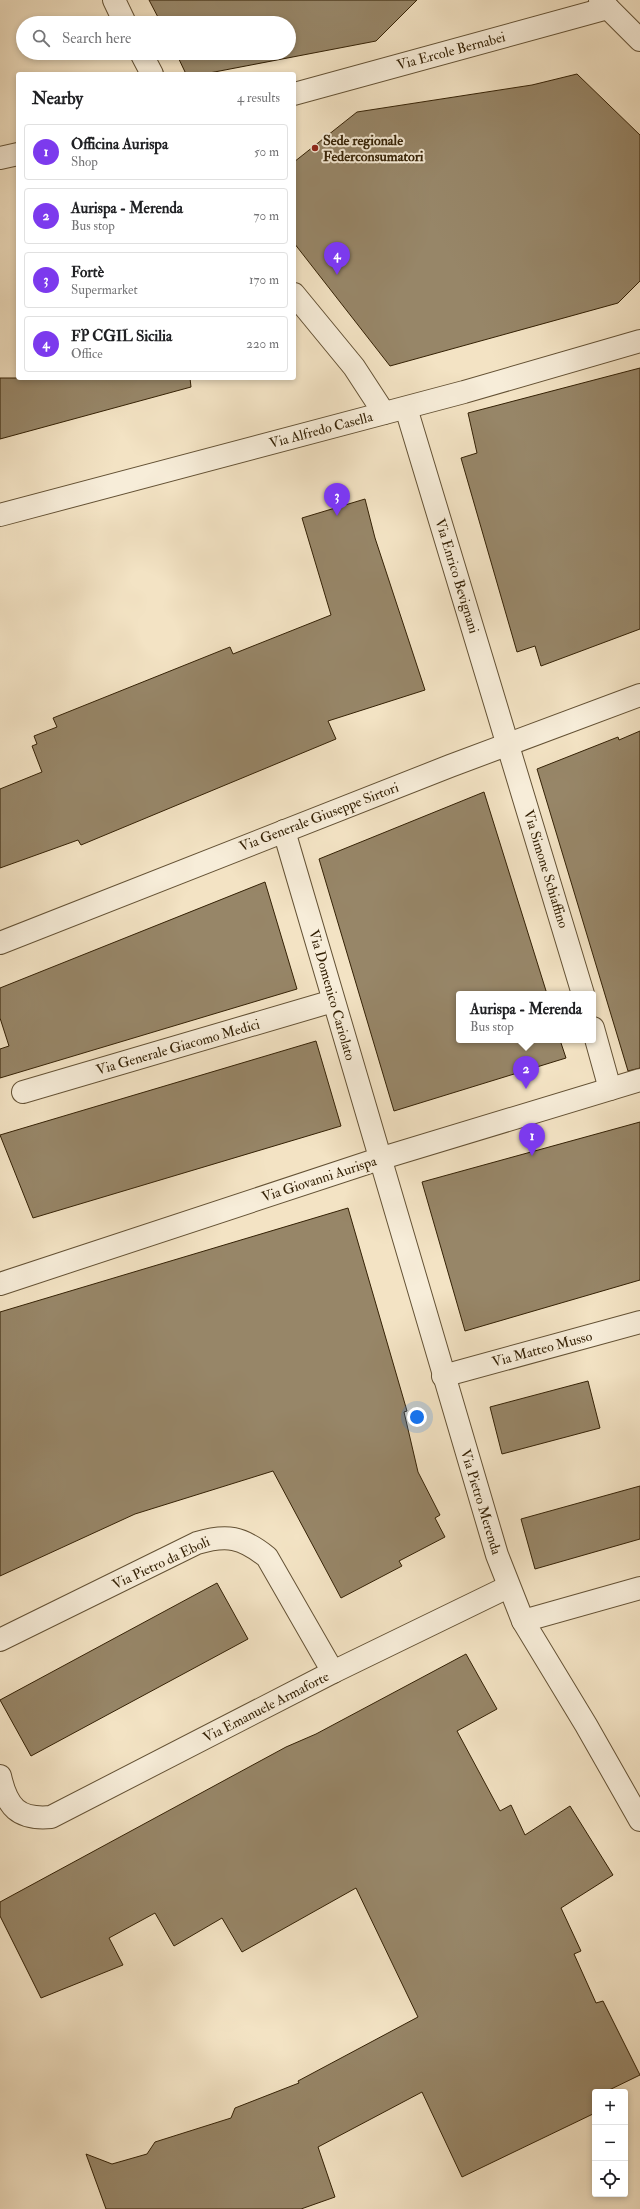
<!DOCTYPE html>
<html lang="en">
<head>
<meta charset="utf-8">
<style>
  body { margin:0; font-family:"IM FELL Double Pica",serif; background:#f2f2f2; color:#202124 }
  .controls { position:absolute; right:12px; bottom:12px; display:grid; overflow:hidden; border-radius:4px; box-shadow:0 2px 6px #0003 }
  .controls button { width:36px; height:36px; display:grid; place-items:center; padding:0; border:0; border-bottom:1px solid #e0e0e0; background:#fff; color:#202124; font:20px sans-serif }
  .you { position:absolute; left:417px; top:1417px; width:14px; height:14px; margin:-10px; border:3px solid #fff; border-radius:50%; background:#1a73e8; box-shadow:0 0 0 6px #1a73e833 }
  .badge { display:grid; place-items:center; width:26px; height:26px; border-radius:50%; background:#7c3aed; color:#fff; font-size:13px; font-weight:700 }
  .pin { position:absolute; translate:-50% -33px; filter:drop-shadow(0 1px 2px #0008) }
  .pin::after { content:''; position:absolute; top:21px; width:14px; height:12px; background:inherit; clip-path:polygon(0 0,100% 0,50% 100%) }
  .popup { position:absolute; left:456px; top:991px; width:140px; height:52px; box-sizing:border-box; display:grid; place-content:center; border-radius:4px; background:#fff; filter:drop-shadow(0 1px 3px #0005); font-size:13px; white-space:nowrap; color:#757577 }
  .popup b { font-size:15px; color:#202124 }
  .popup::after { content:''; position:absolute; left:50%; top:100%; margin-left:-8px; border:8px solid transparent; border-top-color:#fff }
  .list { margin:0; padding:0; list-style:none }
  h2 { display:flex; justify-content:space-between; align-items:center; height:52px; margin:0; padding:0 16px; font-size:17px }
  h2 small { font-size:13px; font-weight:400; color:#757577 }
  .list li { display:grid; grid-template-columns:26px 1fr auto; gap:12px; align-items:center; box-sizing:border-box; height:56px; margin:0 8px 8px; padding:0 8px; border:1px solid #e0e0e0; border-radius:4px }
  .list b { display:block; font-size:15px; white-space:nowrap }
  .list p { margin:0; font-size:13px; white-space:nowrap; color:#757577 }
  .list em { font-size:13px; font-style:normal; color:#757577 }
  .icon { flex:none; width:22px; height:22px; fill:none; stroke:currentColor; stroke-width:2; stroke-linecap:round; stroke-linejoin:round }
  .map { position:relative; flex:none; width:640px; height:2209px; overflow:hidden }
  .search { position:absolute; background:#fff; box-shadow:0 2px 6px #0003; left:16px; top:16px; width:280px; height:44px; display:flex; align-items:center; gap:10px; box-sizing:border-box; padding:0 14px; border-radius:22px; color:#757577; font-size:15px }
  .panel { position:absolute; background:#fff; box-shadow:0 2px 6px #0003; left:16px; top:72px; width:280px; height:308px; border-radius:4px }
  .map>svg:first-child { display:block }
  .building { fill:#978668; stroke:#342105 }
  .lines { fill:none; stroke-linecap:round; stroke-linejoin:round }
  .minor-casing { stroke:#645235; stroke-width:24 }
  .minor { stroke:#f7edd9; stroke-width:22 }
  .poi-dot { fill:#8f2418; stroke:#f7edd9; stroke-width:1.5 }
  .labels { text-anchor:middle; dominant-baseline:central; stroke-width:4; stroke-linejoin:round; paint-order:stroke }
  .street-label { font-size:14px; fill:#342105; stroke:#f7edd9 }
  .poi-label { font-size:14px; font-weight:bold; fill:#342105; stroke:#f7edd9; text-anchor:start }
</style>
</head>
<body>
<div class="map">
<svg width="640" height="2209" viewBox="0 0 640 2209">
  <rect width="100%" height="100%" fill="#f3e3c4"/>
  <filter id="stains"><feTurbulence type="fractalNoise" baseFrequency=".005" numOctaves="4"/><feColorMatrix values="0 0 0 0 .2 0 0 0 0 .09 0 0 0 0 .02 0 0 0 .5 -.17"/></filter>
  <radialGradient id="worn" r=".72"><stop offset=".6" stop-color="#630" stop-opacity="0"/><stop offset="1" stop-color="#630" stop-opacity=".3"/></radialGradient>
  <g class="building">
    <polygon points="149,0 417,0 376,41 204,74 186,74 176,53 289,53 289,23 161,23"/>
    <polygon points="577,74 640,135 640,281 618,303 390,366 294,243 294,162 357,112 532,85"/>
    <polygon points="640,368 640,629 541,666 535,646 517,652 461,458 477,453 468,413"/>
    <polygon points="0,378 190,378 191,387 0,439"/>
    <polygon points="365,499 375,538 425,690 328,721 336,739 81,845 78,840 0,868 0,789 42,772 32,746 37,744 34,736 57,727 53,718 230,647 233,654 331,615 302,518"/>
    <polygon points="640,731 640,1068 628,1071 537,769 618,737 619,740"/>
    <polygon points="484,792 547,994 459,994 459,1040 560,1040 566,1058 394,1111 319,859"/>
    <polygon points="265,882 297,989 0,1078 0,1049 9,1046 0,1018 0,988"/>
    <polygon points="316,1041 341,1126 33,1218 0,1135"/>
    <polygon points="640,1122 640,1280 465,1331 422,1182"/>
    <polygon points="348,1208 407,1411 404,1412 418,1472 440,1515 435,1518 445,1537 399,1561 402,1566 341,1598 273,1471 135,1514 0,1576 0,1312"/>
    <polygon points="588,1381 600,1428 502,1454 490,1407"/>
    <polygon points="640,1486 640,1539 535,1569 521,1519"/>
    <polygon points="217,1583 248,1639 31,1756 0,1700"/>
    <polygon points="466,1654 497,1709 457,1731 500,1811 511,1805 525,1835 570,1806 613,1875 561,1908 581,1951 574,1954 596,2003 603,2001 640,2075 605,2092 595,2092 595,2113 462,2177 422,2092 318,2147 335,2197 301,2209 106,2209 86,2154 112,2164 147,2154 155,2142 231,2118 235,2108 299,2083 298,2081 418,2017 356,1888 242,1952 222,1918 174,1946 155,1913 109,1938 123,1965 41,1998 0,1916 0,1902 286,1747 316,1734"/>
  </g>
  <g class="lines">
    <g class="minor-casing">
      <g id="minor">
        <polyline points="114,0 125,23"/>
        <polyline points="600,0 640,40"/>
        <polyline points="141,53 152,74"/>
        <polyline points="294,94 608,8"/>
        <polyline points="0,158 18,154"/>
        <polyline points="294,294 354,367 384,413"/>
        <polyline points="406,408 583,994"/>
        <polyline points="0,515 464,392 640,341"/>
        <polyline points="284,831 497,1555 523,1621 586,1725 640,1820"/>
        <polyline points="0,943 450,766 640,695"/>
        <polyline points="593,1028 610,1089"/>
        <polyline points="23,1092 333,1001"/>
        <polyline points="0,1284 379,1159 640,1080"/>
        <polyline points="443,1376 640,1322"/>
        <polyline points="523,1621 640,1588"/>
        <path d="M0,1640L197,1543C227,1534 242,1537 267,1557L333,1672"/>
        <path d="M0,1776C7,1807 18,1820 51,1817L333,1672L508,1587"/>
      </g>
    </g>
    <use href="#minor" class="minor"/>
  </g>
  <circle class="poi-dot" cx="315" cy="148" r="4"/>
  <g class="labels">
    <g class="street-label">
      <text transform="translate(451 51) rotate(-15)">Via Ercole Bernabei</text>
      <text transform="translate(321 430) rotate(-15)">Via Alfredo Casella</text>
      <text transform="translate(457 576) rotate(73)">Via Enrico Bevignani</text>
      <text transform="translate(319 817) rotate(-21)">Via Generale Giuseppe Sirtori</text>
      <text transform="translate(546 869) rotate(73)">Via Simone Schiaffino</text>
      <text transform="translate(332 995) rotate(74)">Via Domenico Cariolato</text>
      <text transform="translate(178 1047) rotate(-16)">Via Generale Giacomo Medici</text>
      <text transform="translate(319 1179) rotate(-18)">Via Giovanni Aurispa</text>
      <text transform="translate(542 1349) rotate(-15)">Via Matteo Musso</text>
      <text transform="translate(481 1502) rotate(73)">Via Pietro Merenda</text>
      <text transform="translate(161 1563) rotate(-25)">Via Pietro da Eboli</text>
      <text transform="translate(266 1707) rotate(-27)">Via Emanuele Armaforte</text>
    </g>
    <g class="poi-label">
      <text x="323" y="140">Sede regionale<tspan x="323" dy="16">Federconsumatori</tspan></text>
    </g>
  </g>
  <rect width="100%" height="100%" filter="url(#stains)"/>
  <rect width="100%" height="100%" fill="url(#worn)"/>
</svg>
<div class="controls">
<button>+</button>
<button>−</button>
<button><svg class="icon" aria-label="locate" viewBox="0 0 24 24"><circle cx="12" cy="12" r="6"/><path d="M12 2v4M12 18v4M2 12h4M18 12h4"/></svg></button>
</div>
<div class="you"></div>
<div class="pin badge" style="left:532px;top:1156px">1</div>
<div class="pin badge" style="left:526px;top:1089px">2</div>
<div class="popup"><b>Aurispa - Merenda</b>Bus stop</div>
<div class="pin badge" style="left:337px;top:516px">3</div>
<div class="pin badge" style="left:337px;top:275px">4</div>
<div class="search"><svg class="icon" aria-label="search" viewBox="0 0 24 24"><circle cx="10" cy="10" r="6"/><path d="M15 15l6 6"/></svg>Search here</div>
<section class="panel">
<h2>Nearby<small>4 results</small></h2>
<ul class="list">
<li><span class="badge">1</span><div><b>Officina Aurispa</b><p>Shop</p></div><em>50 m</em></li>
<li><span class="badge">2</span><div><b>Aurispa - Merenda</b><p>Bus stop</p></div><em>70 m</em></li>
<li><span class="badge">3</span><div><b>Fortè</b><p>Supermarket</p></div><em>170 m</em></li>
<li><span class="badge">4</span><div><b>FP CGIL Sicilia</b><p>Office</p></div><em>220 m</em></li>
</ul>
</section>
</div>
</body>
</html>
